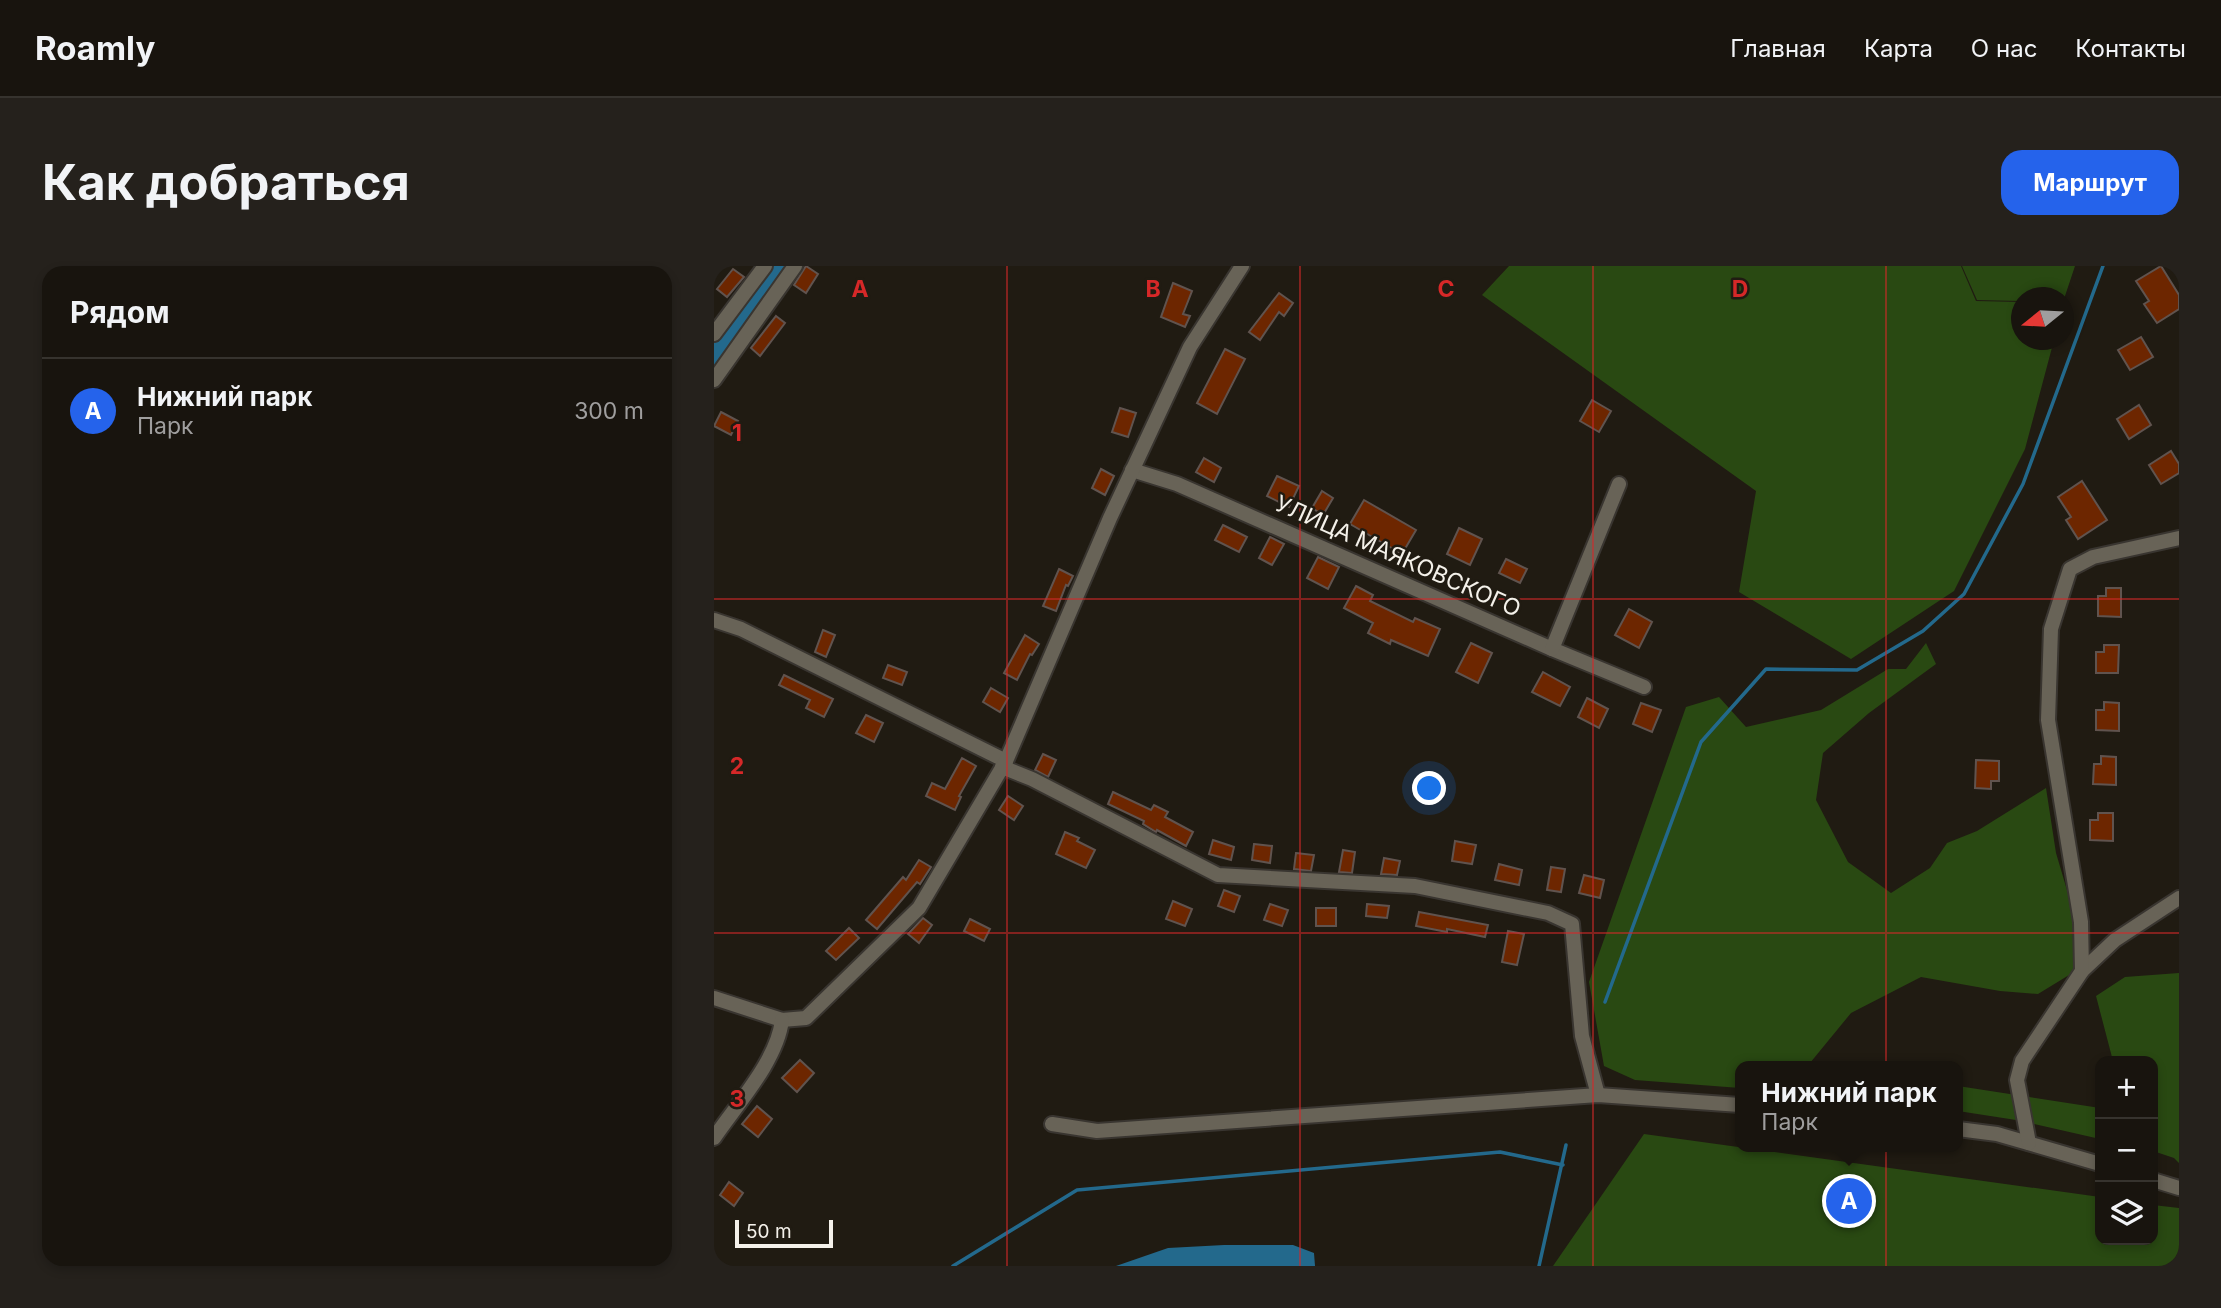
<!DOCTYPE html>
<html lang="ru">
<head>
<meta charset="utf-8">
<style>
  body { margin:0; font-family:Inter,sans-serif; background:#25211c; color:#f1f3f6 }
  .controls { position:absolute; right:21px; bottom:21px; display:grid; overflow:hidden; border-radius:14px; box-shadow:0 4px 10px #0003 }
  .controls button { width:63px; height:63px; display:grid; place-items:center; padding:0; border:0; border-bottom:2px solid #36332e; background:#18140e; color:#f1f3f6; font:35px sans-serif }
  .compass { position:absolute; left:1297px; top:21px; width:63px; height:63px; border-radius:50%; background:#18140e; box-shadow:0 4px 10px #0003; rotate:252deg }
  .scale { position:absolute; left:21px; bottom:18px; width:98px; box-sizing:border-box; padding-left:7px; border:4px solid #f4f1ea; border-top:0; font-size:19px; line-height:24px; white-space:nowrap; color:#f4f1ea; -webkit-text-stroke:5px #201b12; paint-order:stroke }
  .you { position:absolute; left:716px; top:523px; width:24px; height:24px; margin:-18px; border:5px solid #fff; border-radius:50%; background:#1a73e8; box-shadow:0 0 0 10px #1a73e833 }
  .badge { display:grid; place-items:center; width:46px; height:46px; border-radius:50%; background:#2563eb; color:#fff; font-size:23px; font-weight:700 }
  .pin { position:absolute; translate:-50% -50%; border:4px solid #fff; box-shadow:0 2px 7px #0006 }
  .popup { position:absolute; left:1021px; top:795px; width:228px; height:91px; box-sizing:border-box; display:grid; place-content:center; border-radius:14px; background:#18140e; filter:drop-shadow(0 2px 5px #0005); font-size:23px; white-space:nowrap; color:#9f9e9e }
  .popup b { font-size:26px; color:#f1f3f6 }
  .popup::after { content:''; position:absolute; left:50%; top:100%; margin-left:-14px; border:14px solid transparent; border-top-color:#18140e }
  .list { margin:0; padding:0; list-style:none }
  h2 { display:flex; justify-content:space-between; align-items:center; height:91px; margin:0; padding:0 28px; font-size:30px }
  h2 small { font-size:23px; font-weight:400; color:#9f9e9e }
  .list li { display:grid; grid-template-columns:46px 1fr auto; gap:21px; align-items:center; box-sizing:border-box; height:105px; padding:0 28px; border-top:2px solid #36332e }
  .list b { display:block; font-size:26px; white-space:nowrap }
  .list p { margin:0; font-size:23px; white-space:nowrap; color:#9f9e9e }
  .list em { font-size:23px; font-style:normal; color:#9f9e9e }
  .icon { flex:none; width:38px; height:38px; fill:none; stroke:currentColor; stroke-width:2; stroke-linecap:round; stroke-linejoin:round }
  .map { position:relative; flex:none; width:1465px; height:1000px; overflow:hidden; border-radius:21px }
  header { display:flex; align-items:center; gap:42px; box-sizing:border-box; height:98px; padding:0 35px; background:#18140e; border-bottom:2px solid #36332e }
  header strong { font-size:33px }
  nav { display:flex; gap:38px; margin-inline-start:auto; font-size:24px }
  .intro { display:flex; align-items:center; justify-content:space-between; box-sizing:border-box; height:168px; padding:0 42px }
  h1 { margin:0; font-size:49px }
  .button { padding:18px 32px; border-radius:21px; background:#2563eb; color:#fff; font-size:24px; font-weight:700 }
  main { display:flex; gap:42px; padding:0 42px }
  aside { flex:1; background:#18140e; border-radius:21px; box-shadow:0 4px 10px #0003 }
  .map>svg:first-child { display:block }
  .green { fill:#294912 }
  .water { fill:#23698c }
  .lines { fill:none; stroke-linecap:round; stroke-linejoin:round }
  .stream { stroke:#23698c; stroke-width:3.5 }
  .river { stroke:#23698c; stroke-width:23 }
  .building { fill:#6d2600; stroke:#60534e; stroke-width:2 }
  .minor-casing { stroke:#393530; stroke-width:18 }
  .minor { stroke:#686357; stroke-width:14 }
  .grid { fill:none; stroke:#d62828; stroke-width:2; stroke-opacity:0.55 }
  .labels { text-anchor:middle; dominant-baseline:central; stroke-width:5; stroke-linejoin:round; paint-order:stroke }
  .street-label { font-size:23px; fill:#f4f1ea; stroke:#201b12 }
  .grid-label { font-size:23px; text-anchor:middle; font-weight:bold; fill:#d62828; stroke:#201b12; stroke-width:5; stroke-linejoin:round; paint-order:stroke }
</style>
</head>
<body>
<header>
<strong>Roamly</strong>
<nav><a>Главная</a><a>Карта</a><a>О нас</a><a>Контакты</a></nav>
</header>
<div class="intro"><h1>Как добраться</h1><a class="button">Маршрут</a></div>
<main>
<aside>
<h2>Рядом<small></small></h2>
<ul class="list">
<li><span class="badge">A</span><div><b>Нижний парк</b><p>Парк</p></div><em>300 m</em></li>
</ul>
</aside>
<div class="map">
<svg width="1465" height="1000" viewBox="0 0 1465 1000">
  <rect width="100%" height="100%" fill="#201b12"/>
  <g class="green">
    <polygon points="795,0 1247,0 1262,35 1307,36 1308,74 1340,74 1311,183 1240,325 1137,393 1025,326 1042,225 768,29"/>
    <polygon points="1248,0 1361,0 1350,33 1350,32 1308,32 1307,35 1263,34"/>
    <polygon points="1212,377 1222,398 1155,447 1109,487 1102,534 1134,596 1177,627 1216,602 1233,577 1263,565 1332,522 1342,587 1358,641 1360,706 1324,728 1286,725 1207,711 1137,747 1096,797 1117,800 1026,800 1026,822 921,814 890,800 875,716 972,441 1005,431 1032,461 1107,444 1174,403 1192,403"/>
    <polygon points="1465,707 1465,897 1460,892 1439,885 1439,795 1399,795 1382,730 1411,711"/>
    <polygon points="1244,820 1386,842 1386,873 1302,854 1244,845"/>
    <polygon points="930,868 1386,931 1386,974 1439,974 1439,939 1465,942 1465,1000 839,1000"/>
  </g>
  <polygon class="water" points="510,979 579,979 600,987 601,1000 402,1000 454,982"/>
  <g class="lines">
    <g class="stream">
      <polyline points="891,736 987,476 1052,403 1143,404 1209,365 1250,328 1309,218 1389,0"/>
      <polyline points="239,1000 363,924 786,886 849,899"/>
      <polyline points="825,1000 852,879"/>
    </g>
    <polyline class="river" points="0,93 70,0"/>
  </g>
  <g class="building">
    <polygon points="92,0 104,8 92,27 80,19"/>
    <polygon points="1447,0 1465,29 1465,43 1443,57 1430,38 1435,35 1422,15"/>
    <polygon points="19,3 30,11 13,31 3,23"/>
    <polygon points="459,17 478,25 469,48 476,50 471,61 447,51"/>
    <polygon points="565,27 579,37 570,50 565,46 546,74 535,66"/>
    <polygon points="62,50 71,57 46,90 37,82"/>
    <polygon points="1427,71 1439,91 1416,104 1404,84"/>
    <polygon points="511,83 531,93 503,148 483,137"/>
    <polygon points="878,134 897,145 885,166 866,155"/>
    <polygon points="1425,139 1437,159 1415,173 1403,153"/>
    <polygon points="406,142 422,147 414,171 398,166"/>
    <polygon points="7,146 24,155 17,169 0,160"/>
    <polygon points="1457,185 1465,198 1465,207 1447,218 1435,199"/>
    <polygon points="490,192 507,202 500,216 482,206"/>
    <polygon points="387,203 400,210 391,229 378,222"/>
    <polygon points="563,210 585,220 575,241 553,230"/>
    <polygon points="1368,215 1393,254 1364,273 1352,254 1357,251 1344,231"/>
    <polygon points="608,225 619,232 609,249 598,242"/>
    <polygon points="650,234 702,264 688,288 636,258"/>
    <polygon points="509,259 533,271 525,286 501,274"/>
    <polygon points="745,262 768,273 756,299 733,288"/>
    <polygon points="556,271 570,278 558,299 545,292"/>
    <polygon points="604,291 625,301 614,323 593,312"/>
    <polygon points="792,293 813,303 806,317 785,307"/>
    <polygon points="345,303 359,310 354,320 352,319 342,345 329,340"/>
    <polygon points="642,320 659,329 656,335 699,356 701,352 726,363 714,390 677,374 676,378 654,367 659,357 630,342"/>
    <polygon points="1392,322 1407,322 1407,351 1384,350 1384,330 1392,330"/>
    <polygon points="915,343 938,356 925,382 901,369"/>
    <polygon points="109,364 121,369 112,391 101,386"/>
    <polygon points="311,369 325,378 318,389 316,388 303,414 290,407"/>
    <polygon points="757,377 778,387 764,417 742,406"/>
    <polygon points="1390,379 1405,379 1404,407 1382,407 1382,386 1390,386"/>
    <polygon points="174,399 193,406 188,419 169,412"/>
    <polygon points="829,406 856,421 846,440 818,426"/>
    <polygon points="70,409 119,433 110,451 92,442 96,434 65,419"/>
    <polygon points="277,422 294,432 286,446 269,436"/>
    <polygon points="873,432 894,443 885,462 864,451"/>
    <polygon points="1390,436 1405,437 1405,465 1382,464 1382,444 1390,444"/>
    <polygon points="927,437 947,444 938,466 919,458"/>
    <polygon points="152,449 169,457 160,476 142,467"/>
    <polygon points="329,488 342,494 334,511 321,504"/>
    <polygon points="1387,490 1402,491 1402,519 1379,518 1380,498 1387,498"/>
    <polygon points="248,492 262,500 245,530 247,531 241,544 212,530 218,517 231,523"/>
    <polygon points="1262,494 1285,495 1285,515 1277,515 1277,523 1261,522"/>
    <polygon points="399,526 437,544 440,539 454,546 451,551 479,566 472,580 443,564 442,566 429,558 430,555 394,538"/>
    <polygon points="294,530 309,540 300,554 285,544"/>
    <polygon points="1384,547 1399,547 1399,575 1376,574 1376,554 1384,554"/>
    <polygon points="351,566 365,572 363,575 381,584 372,602 342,588"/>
    <polygon points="499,574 520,581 517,594 495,588"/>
    <polygon points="741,575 762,579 758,598 738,595"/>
    <polygon points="540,578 558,580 556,597 538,594"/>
    <polygon points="629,584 641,586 638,607 625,606"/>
    <polygon points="582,587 600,589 597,605 580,603"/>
    <polygon points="670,592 686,595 683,609 667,608"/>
    <polygon points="205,594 217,601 206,618 203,616 163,663 152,654 189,611 192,614"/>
    <polygon points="785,598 808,604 805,619 781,614"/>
    <polygon points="837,601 851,603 847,626 833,624"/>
    <polygon points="870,609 890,614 886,632 865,627"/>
    <polygon points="510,624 526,630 520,646 504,640"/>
    <polygon points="459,635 478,643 471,660 452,653"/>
    <polygon points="556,638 574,644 568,660 550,654"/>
    <polygon points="653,638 675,640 673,652 652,650"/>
    <rect x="602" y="642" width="20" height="18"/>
    <polygon points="705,646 774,659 771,671 733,663 733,666 702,660"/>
    <polygon points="209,652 218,659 205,677 194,668"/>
    <polygon points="256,653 276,663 270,675 250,665"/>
    <polygon points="135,662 145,672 122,694 112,685"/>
    <polygon points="794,665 810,668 803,699 788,696"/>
    <polygon points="86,794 100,807 83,826 68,812"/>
    <polygon points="43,840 58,853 44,871 28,858"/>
    <polygon points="15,916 29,927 20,940 6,929"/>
  </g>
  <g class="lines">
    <g class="minor-casing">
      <g id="minor">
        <polyline points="0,68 51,0"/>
        <polyline points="0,114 81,0"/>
        <polyline points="418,204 463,218 838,383 930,421"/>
        <polyline points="0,354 27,363 292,495"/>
        <polyline points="838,383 905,218"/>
        <polyline points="288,501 318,513 504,609 701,620 834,647 858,658 868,770 884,829"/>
        <polyline points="1368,705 1401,674 1465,632"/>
        <polyline points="0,732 68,754 92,752 205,642 292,495 396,252 476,81 528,0"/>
        <polyline points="338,858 383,865 884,829 1026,839"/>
        <polyline points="1244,863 1283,868 1386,898"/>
        <path d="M0,872C23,838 63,795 68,754"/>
        <polyline points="1315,877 1303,814 1308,795 1368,705 1367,656 1334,454 1337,363 1356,303 1379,291 1465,272"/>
        <polyline points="1439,914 1465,922"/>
      </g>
    </g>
    <use href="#minor" class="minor"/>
  </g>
  <path class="grid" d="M293,0V1000M586,0V1000M879,0V1000M1172,0V1000M0,333H1465M0,667H1465"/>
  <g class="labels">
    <g class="street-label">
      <text transform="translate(684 290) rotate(24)">УЛИЦА МАЯКОВСКОГО</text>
    </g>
  </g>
  <g class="grid-label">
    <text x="146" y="31">A</text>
    <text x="439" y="31">B</text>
    <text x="732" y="31">C</text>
    <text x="1026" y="31">D</text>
    <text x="23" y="175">1</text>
    <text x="23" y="508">2</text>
    <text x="23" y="841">3</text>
  </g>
</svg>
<div class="controls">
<button>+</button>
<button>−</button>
<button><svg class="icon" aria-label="layers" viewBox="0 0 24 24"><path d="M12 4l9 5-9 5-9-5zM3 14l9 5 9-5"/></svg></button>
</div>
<svg class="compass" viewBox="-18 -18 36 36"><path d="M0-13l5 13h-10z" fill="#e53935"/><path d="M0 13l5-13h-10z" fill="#9f9e9e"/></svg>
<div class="scale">50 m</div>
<div class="you"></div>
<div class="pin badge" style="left:1135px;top:935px">A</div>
<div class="popup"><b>Нижний парк</b>Парк</div>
</div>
</main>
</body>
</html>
